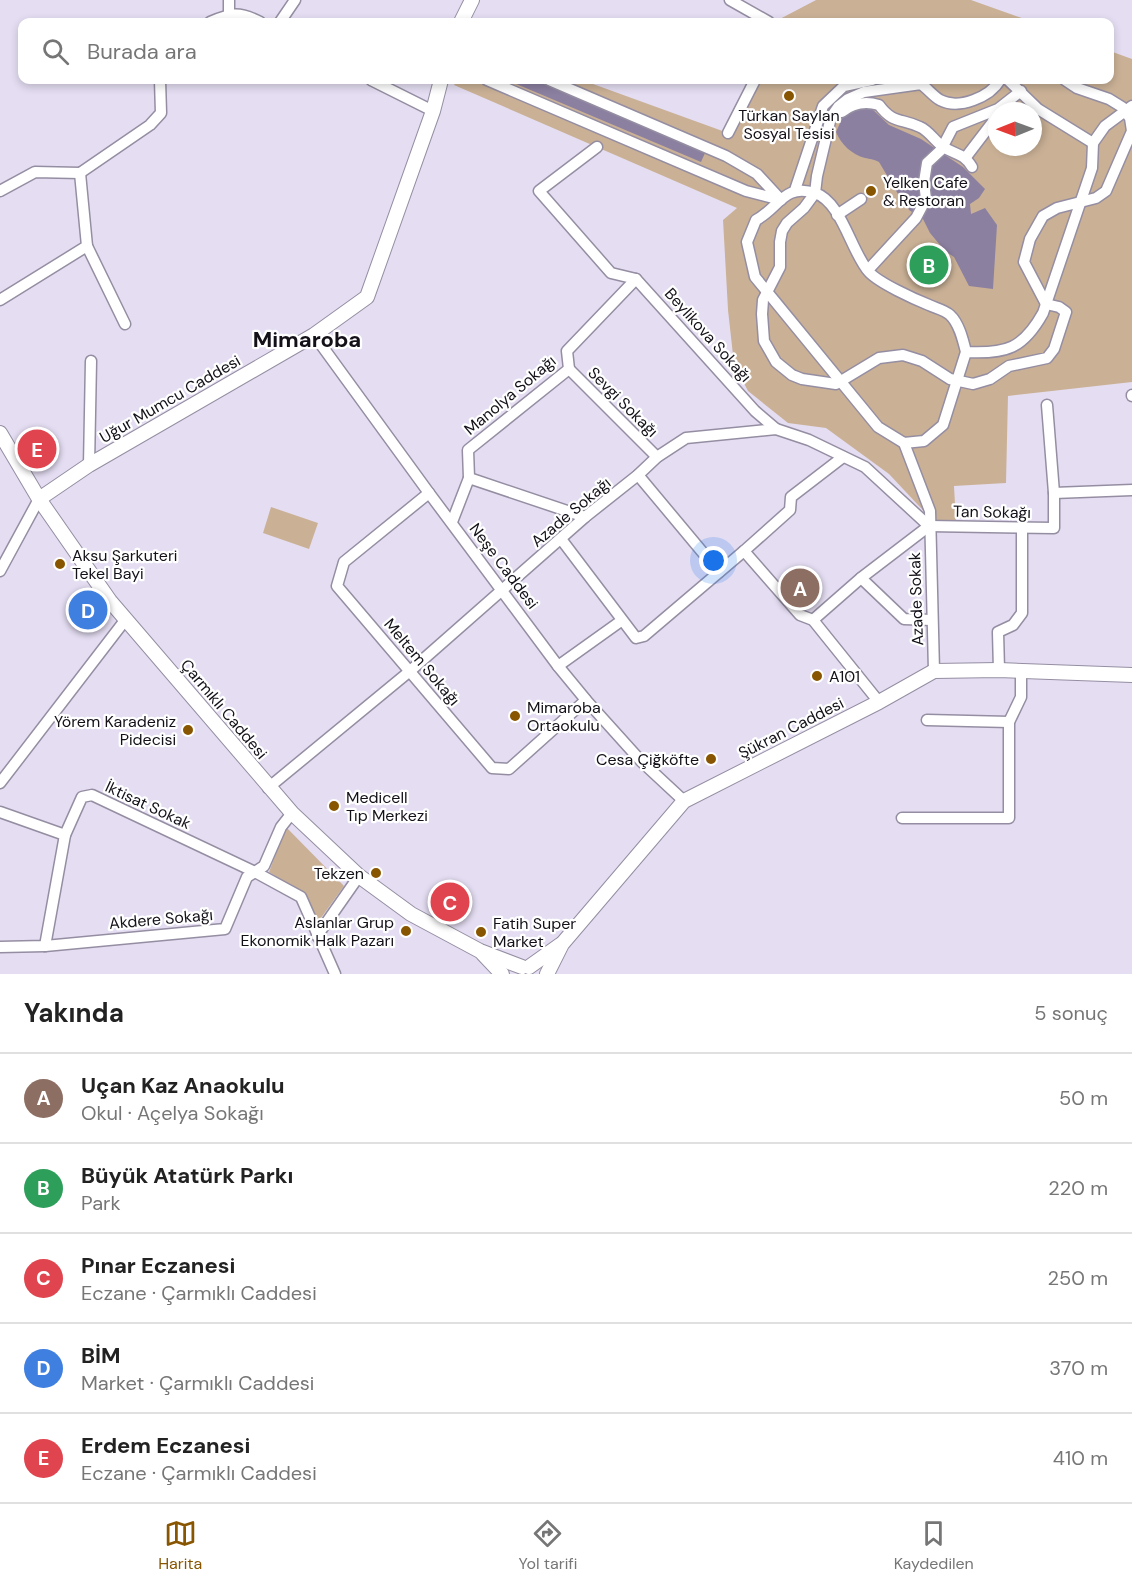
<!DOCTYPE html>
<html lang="tr">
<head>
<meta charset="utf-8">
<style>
  body { margin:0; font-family:"DM Sans",sans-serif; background:#f2f2f2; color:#222 }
  .compass { position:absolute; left:988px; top:102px; width:54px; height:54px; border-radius:50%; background:#fff; box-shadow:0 3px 9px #0003; rotate:269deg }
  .you { position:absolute; left:714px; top:561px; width:21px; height:21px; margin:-15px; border:4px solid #fff; border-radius:50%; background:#1a73e8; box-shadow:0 0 0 9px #1a73e833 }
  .badge { display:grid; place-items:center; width:39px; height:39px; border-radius:50%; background:#850; color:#fff; font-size:20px; font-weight:700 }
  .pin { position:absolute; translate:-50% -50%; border:3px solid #fff; box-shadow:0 2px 6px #0006 }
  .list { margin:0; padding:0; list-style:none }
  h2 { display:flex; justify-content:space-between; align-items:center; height:78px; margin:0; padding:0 24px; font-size:26px }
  h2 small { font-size:20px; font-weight:400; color:#767676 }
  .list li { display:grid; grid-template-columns:39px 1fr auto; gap:18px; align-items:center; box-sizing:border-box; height:90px; padding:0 24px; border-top:2px solid #e0e0e0 }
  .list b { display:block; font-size:22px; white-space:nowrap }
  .list p { margin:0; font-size:20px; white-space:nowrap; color:#767676 }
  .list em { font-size:20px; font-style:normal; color:#767676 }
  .icon { flex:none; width:33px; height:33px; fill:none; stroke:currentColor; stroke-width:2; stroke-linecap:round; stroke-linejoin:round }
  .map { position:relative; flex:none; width:1132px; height:974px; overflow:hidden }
  .search { position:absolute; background:#fff; box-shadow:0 3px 9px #0003; left:18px; right:18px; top:18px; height:66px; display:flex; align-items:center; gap:15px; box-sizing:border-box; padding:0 21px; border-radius:12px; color:#767676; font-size:22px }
  .sheet { height:528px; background:#fff }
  nav { display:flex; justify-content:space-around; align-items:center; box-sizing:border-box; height:84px; border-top:2px solid #e0e0e0; background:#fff; font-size:16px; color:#767676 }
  nav a { display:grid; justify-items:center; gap:3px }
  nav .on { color:#850 }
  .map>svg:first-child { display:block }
  .green { fill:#cab196; fill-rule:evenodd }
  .water { fill:#8c80a1 }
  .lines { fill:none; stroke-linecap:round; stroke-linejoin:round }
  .street-casing { stroke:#958ea2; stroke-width:13 }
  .secondary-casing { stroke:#958ea2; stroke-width:16 }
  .street { stroke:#fff; stroke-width:10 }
  .secondary { stroke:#fff; stroke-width:14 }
  .poi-dot { fill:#850; stroke:#fff; stroke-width:2 }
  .labels { text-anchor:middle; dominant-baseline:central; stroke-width:4.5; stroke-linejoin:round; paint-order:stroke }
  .poi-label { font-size:16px; fill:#131017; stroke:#fff; text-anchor:start }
  .street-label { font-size:16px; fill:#131017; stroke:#fff }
  .district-label { font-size:22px; font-weight:bold; fill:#131017; stroke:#fff }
</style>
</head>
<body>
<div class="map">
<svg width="1132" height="974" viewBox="0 0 1132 974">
  <rect width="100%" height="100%" fill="#e5def3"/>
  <g class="green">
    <polygon points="816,0 971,0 1033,22 777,22 776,21"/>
    <path d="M1110,51L1132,59V382L1008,396L1006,483L954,486L956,522H934L889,474L826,428L788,423L748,391L734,364L728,310L723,220L737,208L454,85L457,80H582L728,133L761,80H1110ZM997,111H1033V147H997Z"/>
    <polygon points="271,507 318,523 309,549 263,533"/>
    <polygon points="286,827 344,886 318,922 305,894 269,872"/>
  </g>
  <g class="water">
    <polygon points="507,80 534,80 705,153 701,162"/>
    <path d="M870,107L889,125L921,139L963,167L985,189L979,198L970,204L971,214L985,208L997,225L993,289L969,286L954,257L945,251L930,233L923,219L909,210L905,200L898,194L879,162C873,159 870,159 865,158C852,155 841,144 836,132L846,110Z"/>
  </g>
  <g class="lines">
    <g class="street-casing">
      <g id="street">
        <polyline points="229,0 229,15"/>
        <polyline points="730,0 769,22"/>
        <path d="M210,22C231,13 239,11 260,22"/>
        <polyline points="280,22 295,0"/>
        <polyline points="371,80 433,111"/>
        <polyline points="487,80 746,191 781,200 757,174 726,156 549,80"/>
        <path d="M1000,80C990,97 959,110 940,100C933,96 927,88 921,84L864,92L848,99L838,107L831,117L817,176L815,193L804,208L787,223L782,231L780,242V267L763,300L762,314L764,341L776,362L792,375L802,379L836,384L879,358L903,355L922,361L950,379L973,384L990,379L1009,366L1047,358L1054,349L1066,312L1059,307L1046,304L1024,262L1030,239L1043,216L1057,208L1096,198L1106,191L1132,131L1130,118L1122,107L1109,99L1077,88L1065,80"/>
        <polyline points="1008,80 1038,109 1093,143"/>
        <path d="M842,112C853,103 865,101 879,105C893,124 901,118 920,127C929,131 934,140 942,146C954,155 963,152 972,167"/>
        <polyline points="728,133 755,80"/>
        <polyline points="597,147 539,191 611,273 636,279 755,411 776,429"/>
        <polyline points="966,157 992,123 997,112"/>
        <polyline points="80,173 150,125 161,113 160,80"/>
        <polyline points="795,190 823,106 844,86 872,80"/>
        <polyline points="0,191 35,172 80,173"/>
        <polyline points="837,215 861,199"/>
        <polyline points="87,246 125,324"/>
        <polyline points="868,270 916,218 926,199 924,182 927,163 941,150 953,127 998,109 1021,91"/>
        <polyline points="0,300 87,246 80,173"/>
        <polyline points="314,335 429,493 558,666 586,700 641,761 684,801"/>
        <path d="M966,352L943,425L924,441L904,443L878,427L755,277L747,242L756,220C779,208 784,183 815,193C842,202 851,252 869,272C879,283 914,299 929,305C935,308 945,310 950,315C959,323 963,340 966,352C1006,354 1023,349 1043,313L1092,168L1093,143L1105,126L1132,106"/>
        <polyline points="569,369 657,457"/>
        <polyline points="1132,395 1132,396"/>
        <polyline points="904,443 930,511 934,671"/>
        <polyline points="89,465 91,361"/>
        <polyline points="638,475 719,572"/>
        <polyline points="469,478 585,517"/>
        <polyline points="429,493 344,562 337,586 492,768 509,769 586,700"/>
        <polyline points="1054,493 1132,490"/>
        <polyline points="452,522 469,478 468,450 569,369 567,351 636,279"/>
        <polyline points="929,526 1054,528 1054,493 1047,405"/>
        <polyline points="561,539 636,638 644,636 744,551 790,510 791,497 843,457"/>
        <polyline points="744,551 800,615 813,620 879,702"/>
        <polyline points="0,571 39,499"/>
        <polyline points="861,578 904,619 932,620"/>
        <polyline points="813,620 861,578 929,526"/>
        <polyline points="558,666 621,621"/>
        <polyline points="999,670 998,632 1013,625 1022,613 1022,528"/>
        <polyline points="927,720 1009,722"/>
        <polyline points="0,783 126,619"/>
        <polyline points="268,788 410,671 585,517 638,475 657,457 686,438 776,429 809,440 865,467 929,526"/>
        <polyline points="0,812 65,835"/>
        <polyline points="902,818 1009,818 1009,722 1021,697 1021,670"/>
        <polyline points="317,936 359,876"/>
        <polyline points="45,946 65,835 82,797 92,795 255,872 301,897 335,974"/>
        <polyline points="0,947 45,946 225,929 247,877 264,866 281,827 292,813"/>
      </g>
    </g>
    <g class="secondary-casing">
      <g id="secondary">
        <polyline points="461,22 472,0"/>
        <polyline points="0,433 39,499 110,601 292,813 359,876 411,914 480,951 522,967"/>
        <polyline points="39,499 89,465 314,335 367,297 433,111 441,80"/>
        <polyline points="483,954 502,974"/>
        <polyline points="529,967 560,945"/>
        <polyline points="547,974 562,944 684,801 879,702 934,671 999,670 1132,675"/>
      </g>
    </g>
    <use href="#street" class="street"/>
    <use href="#secondary" class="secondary"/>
  </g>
  <g class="poi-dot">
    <circle cx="789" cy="96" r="6"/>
    <circle cx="871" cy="191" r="6"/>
    <circle cx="60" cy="564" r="6"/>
    <circle cx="817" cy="676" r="6"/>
    <circle cx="515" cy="716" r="6"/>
    <circle cx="188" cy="730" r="6"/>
    <circle cx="711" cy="759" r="6"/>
    <circle cx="334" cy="806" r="6"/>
    <circle cx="376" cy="873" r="6"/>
    <circle cx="406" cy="931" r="6"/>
    <circle cx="481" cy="932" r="6"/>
  </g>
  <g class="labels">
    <g class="poi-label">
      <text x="789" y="115" text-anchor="middle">Türkan Saylan<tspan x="789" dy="18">Sosyal Tesisi</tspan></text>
      <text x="883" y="182">Yelken Cafe<tspan x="883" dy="18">&amp; Restoran</tspan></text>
      <text x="72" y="555">Aksu Şarkuteri<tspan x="72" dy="18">Tekel Bayi</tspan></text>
      <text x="829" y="676">A101</text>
      <text x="527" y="707">Mimaroba<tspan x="527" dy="18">Ortaokulu</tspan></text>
      <text x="176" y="721" text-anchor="end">Yörem Karadeniz<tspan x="176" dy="18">Pidecisi</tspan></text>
      <text x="699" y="759" text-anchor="end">Cesa Çiğköfte</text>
      <text x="346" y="797">Medicell<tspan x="346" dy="18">Tıp Merkezi</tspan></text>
      <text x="364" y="873" text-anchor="end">Tekzen</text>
      <text x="394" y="922" text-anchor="end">Aslanlar Grup<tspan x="394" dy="18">Ekonomik Halk Pazarı</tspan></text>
      <text x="493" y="923">Fatih Super<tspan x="493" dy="18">Market</tspan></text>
    </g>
    <g class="street-label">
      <text transform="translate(708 335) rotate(48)">Beylikova Sokağı</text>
      <text transform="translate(510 395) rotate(-40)">Manolya Sokağı</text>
      <text transform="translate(170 399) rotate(-30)">Uğur Mumcu Caddesi</text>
      <text transform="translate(623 402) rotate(45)">Sevgi Sokağı</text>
      <text transform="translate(571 512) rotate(-40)">Azade Sokağı</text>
      <text transform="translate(992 512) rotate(1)">Tan Sokağı</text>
      <text transform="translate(504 566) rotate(53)">Neşe Caddesi</text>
      <text transform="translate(916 599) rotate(-92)">Azade Sokak</text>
      <text transform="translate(422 662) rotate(50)">Meltem Sokağı</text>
      <text transform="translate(224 709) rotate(50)">Çarmıklı Caddesi</text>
      <text transform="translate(791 728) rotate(-27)">Şükran Caddesi</text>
      <text transform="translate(148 805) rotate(25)">İktisat Sokak</text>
      <text transform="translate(161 919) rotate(-5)">Akdere Sokağı</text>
    </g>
    <g class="district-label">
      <text x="307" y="339">Mimaroba</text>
    </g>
  </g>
</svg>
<svg class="compass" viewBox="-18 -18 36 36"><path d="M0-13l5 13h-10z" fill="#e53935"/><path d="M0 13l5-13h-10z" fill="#767676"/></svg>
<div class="you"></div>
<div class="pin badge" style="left:800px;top:588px;background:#8d6e63">A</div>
<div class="pin badge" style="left:929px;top:265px;background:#2e9e5b">B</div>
<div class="pin badge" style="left:450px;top:902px;background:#e0444e">C</div>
<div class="pin badge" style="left:88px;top:610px;background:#3f7fe0">D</div>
<div class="pin badge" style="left:37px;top:449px;background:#e0444e">E</div>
<div class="search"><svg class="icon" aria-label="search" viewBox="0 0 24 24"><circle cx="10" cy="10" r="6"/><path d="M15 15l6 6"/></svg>Burada ara</div>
</div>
<section class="sheet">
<h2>Yakında<small>5 sonuç</small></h2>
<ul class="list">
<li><span class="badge" style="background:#8d6e63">A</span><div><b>Uçan Kaz Anaokulu</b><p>Okul · Açelya Sokağı</p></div><em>50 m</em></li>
<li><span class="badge" style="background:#2e9e5b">B</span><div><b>Büyük Atatürk Parkı</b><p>Park</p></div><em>220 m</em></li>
<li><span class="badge" style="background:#e0444e">C</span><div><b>Pınar Eczanesi</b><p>Eczane · Çarmıklı Caddesi</p></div><em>250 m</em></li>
<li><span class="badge" style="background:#3f7fe0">D</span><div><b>BİM</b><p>Market · Çarmıklı Caddesi</p></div><em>370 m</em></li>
<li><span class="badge" style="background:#e0444e">E</span><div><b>Erdem Eczanesi</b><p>Eczane · Çarmıklı Caddesi</p></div><em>410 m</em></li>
</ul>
</section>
<nav>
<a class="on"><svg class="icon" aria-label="map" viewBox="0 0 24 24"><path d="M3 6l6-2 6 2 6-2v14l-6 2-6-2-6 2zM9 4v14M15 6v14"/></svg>Harita</a>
<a><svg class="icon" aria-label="directions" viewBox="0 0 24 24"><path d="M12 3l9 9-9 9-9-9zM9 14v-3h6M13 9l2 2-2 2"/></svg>Yol tarifi</a>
<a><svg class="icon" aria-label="saved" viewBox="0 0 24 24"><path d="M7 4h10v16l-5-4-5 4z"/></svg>Kaydedilen</a>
</nav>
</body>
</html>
